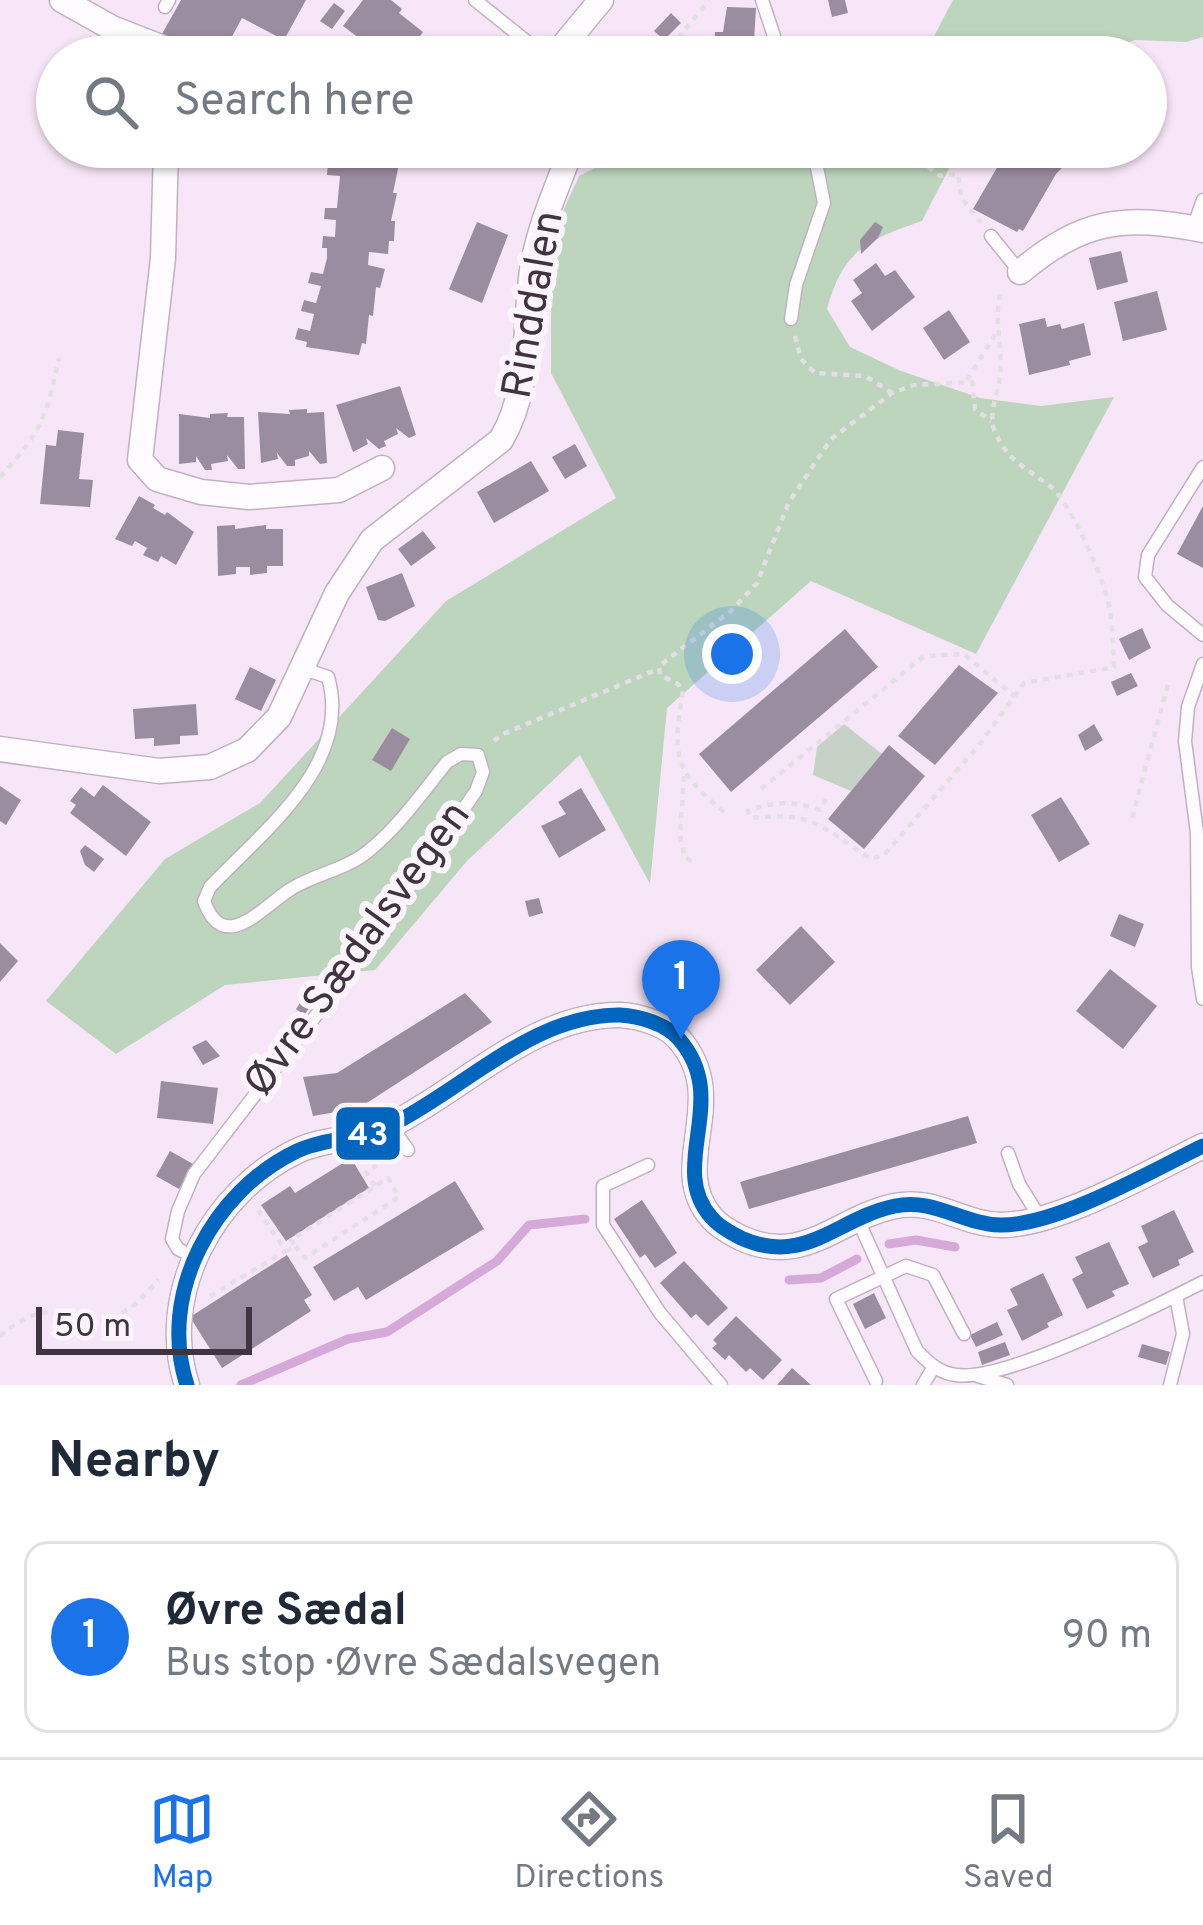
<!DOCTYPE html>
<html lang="en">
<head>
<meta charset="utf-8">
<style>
  body { margin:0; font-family:Overpass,sans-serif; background:#f2f2f3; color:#1f2937 }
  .scale { position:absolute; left:36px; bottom:30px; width:216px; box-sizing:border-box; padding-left:12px; border:6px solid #403441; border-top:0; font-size:33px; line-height:42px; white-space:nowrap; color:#403441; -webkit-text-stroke:9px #fbf5fb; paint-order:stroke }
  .you { position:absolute; left:732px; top:654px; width:42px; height:42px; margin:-30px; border:9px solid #fff; border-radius:50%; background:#1a73e8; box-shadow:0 0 0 18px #1a73e833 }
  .badge { display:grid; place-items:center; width:78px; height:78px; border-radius:50%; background:#1a73e8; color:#fff; font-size:39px; font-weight:700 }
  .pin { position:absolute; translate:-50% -99px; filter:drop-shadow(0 3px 6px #0008) }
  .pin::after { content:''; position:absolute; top:63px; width:42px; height:36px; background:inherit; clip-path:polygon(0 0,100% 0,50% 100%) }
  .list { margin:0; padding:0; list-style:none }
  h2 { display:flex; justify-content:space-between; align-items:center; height:156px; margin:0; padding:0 48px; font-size:51px }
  h2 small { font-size:39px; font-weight:400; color:#747a83 }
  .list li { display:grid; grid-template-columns:78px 1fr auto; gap:36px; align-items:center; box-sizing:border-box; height:192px; margin:0 24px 24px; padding:0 24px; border:3px solid #e0e1e3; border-radius:24px }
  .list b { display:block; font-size:45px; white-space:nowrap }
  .list p { margin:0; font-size:39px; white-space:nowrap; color:#747a83 }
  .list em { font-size:39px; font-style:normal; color:#747a83 }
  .icon { flex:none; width:66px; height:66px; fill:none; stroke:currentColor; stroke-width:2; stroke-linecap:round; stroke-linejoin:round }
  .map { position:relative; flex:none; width:1203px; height:1385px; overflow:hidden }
  .search { position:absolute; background:#fff; box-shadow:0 3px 9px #0004; left:36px; right:36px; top:36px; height:132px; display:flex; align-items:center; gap:30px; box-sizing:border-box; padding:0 42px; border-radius:66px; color:#747a83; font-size:45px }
  .sheet { height:372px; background:#fff }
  nav { display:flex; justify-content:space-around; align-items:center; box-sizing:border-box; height:168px; border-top:3px solid #e0e1e3; background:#fff; font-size:33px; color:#747a83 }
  nav a { display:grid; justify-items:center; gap:6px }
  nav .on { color:#1a73e8 }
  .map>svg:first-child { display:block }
  .green { fill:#c7d2c7 }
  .forest { fill:#bdd5bd }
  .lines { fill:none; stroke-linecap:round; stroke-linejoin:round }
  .stream { stroke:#d5aad8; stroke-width:9 }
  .building { fill:#9b8da0 }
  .lane-casing { stroke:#bfb2bf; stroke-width:15 }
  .street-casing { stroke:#bfb2bf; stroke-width:27 }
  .path { stroke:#e4dfe5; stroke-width:4.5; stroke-dasharray:6 6; stroke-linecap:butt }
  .lane { stroke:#fefbfe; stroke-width:12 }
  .street { stroke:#fefbfe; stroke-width:24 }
  .bus-1-casing { stroke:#fbf5fb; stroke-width:24 }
  .bus-1 { stroke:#0065bd; stroke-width:15 }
  .labels { text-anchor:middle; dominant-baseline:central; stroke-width:12; stroke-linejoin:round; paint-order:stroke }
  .street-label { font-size:42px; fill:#403441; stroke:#fbf5fb }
  .line-badge { stroke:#fbf5fb; stroke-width:4.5 }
  .badge-label { font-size:33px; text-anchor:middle; font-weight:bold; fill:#fff }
</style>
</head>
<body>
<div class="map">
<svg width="1203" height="1385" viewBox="0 0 1203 1385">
  <rect width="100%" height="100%" fill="#f7e6f7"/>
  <polygon class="green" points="844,724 882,754 851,791 813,775 817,747"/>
  <g class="forest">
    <polygon points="953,0 1203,0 1203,37 1186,42 1135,40 1088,57 923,57"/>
    <path d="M637,147H960L922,221C867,240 843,250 827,309L850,347L901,371L980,398L1041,406L1114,397L976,654L811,581L667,708L650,884L580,755L467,861L375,970L225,985L116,1054L46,1001L165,859L260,803L446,601L616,498L551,373V284L560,218L579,176Z"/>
  </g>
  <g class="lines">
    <g class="stream">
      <polyline points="889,1244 916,1240 955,1247"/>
      <polyline points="789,1280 821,1278 857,1259"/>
      <polyline points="241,1385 348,1339 387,1332 497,1261 529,1225 585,1219"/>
    </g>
  </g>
  <g class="building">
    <polygon points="181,0 306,0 284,40 242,18 221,57 203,57 162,34"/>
    <polygon points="363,0 391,0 402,9 399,13 423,32 404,57 396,57 377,42 372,48 343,26"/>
    <polygon points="828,0 845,0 848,13 832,17"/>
    <polygon points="334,3 345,11 332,29 320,21"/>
    <polygon points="727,7 756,8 753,57 696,57 698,45 714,44 715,32 723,32"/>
    <polygon points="671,13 681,23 664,40 654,31"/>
    <polygon points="1009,147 1082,147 1056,174 1023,231 1019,229 1017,232 973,209"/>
    <polygon points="341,157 399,164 393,193 397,193 391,221 395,221 394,241 389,241 388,254 369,252 368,265 385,269 380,288 376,287 373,316 369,315 366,344 362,343 359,355 306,347 307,342 295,339 298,328 310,331 314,314 301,311 304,300 316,303 321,286 308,283 311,272 323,274 327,258 327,248 322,248 323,236 335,237 336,220 324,219 325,208 337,208 340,176 327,175 328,161 340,165"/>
    <polygon points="477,222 508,235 482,303 449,289"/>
    <polygon points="875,222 883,227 878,238 861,254 860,240"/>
    <polygon points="1121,251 1128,282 1097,290 1089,258"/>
    <polygon points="876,263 885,276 895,270 915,297 872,331 851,301 862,293 853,280"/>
    <polygon points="1157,291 1167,330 1123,341 1114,302"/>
    <polygon points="949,310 970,342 944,360 923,328"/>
    <polygon points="1045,318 1047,327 1060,324 1062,329 1084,323 1091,355 1069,361 1070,365 1029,375 1019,324"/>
    <polygon points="400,386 416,435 409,438 396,428 398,434 384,441 386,446 379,449 366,438 368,444 353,452 336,405"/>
    <polygon points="307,409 307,413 324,412 327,463 320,464 309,451 309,456 295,460 295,466 287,466 277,453 278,459 261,463 258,412 290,414 289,410"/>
    <polygon points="228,413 227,417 244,417 245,469 238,469 227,455 228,461 211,464 212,470 205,470 196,456 196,462 179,464 179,414 210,418 210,414"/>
    <polygon points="58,430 84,433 79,479 93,480 90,507 40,504 46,445 56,446"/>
    <polygon points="575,444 587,466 565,479 552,457"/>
    <polygon points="531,461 549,491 494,523 477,492"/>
    <polygon points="139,496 155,505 153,508 165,515 167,512 194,532 176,565 161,556 158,562 143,555 147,548 135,541 132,546 115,539"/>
    <polygon points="1203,506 1203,568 1177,554"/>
    <polygon points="235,525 235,529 266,525 266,529 283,529 283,566 267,566 267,573 250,575 250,567 236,567 236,574 218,576 217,526"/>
    <polygon points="423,531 436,548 411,566 398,549"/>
    <polygon points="402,573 415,606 385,621 378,620 366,587"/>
    <polygon points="1142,628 1151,648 1129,660 1119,639"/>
    <polygon points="845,629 878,667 731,792 699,754"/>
    <polygon points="959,665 998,693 935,765 898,736"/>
    <polygon points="250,667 276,680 261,711 235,699"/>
    <polygon points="1131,673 1138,686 1117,696 1111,682"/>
    <polygon points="196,704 198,735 180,736 180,744 154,746 154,738 135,739 133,709"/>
    <polygon points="1094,724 1103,740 1085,751 1078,735"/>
    <polygon points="392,728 410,739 391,771 372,760"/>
    <polygon points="889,745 925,776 864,849 828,819"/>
    <polygon points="103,785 151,822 126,856 70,813 76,805 70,801 81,787 94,797"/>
    <polygon points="0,786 21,800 6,825 0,821"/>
    <polygon points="581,788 606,830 559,858 541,826 566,814 558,802"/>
    <polygon points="1061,797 1090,844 1059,862 1031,815"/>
    <polygon points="85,845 104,859 94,872 85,865 80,851"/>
    <polygon points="539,898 543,913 529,917 525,901"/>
    <polygon points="1119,914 1144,924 1135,947 1110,936"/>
    <polygon points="801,926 835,962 790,1005 756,970"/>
    <polygon points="0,943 18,961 0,982"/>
    <polygon points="1110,969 1157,1006 1123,1049 1076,1011"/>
    <polygon points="314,982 324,989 304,1015 296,1009"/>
    <polygon points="465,993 492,1022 359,1108 313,1116 303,1077 337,1073"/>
    <polygon points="206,1040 220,1056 203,1065 192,1047"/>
    <polygon points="161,1081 218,1088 213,1124 157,1118"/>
    <polygon points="968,1116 977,1143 749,1209 740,1182"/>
    <polygon points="170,1151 193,1164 179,1189 156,1176"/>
    <polygon points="351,1158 369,1188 286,1241 261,1205 290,1186 295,1193"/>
    <polygon points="455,1181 484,1229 366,1300 358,1287 334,1301 313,1267"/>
    <polygon points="642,1200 677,1253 655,1268 645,1254 640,1258 614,1219"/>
    <polygon points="1174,1210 1194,1252 1178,1260 1180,1265 1153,1278 1138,1247 1148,1242 1141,1226"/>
    <polygon points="1109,1242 1129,1284 1112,1291 1115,1296 1087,1309 1072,1279 1083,1273 1075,1257"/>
    <polygon points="287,1255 312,1295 304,1300 311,1311 222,1368 190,1317"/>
    <polygon points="684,1261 728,1308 708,1326 696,1314 691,1318 660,1283"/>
    <polygon points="1043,1273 1063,1315 1047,1323 1049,1327 1022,1341 1007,1310 1018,1305 1010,1289"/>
    <polygon points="874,1293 886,1318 865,1329 853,1304"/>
    <polygon points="736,1316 782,1360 763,1380 750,1368 746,1372 729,1355 725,1360 712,1348 717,1344 713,1340"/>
    <polygon points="997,1322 1003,1335 976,1347 970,1335"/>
    <polygon points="1005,1342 1010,1355 982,1365 978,1352"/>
    <polygon points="1142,1344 1170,1352 1166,1365 1138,1357"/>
    <polygon points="792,1368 811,1385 777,1385"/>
  </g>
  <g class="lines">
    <g class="lane-casing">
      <g id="lane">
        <polyline points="475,0 531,45 554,56"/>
        <polyline points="762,0 781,57"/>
        <polyline points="165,7 169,0"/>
        <polyline points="1193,228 1203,200"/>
        <polyline points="991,236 1020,272"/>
        <polyline points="791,319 796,285 824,203 813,147"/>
        <polyline points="1203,467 1148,555 1145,577 1167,605 1203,635"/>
        <polyline points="1203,664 1188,707 1185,741 1197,833 1198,967 1203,999"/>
        <polyline points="391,1126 408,1150"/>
        <polyline points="1008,1153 1019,1184 1040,1218"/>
        <polyline points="648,1165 603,1186 603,1225 660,1313 721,1385"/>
        <path d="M858,1220L917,1351C929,1363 939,1373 956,1375C1005,1382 1154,1307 1203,1282"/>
        <path d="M194,1257L178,1249L172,1239L178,1211L194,1174L361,957L476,791L483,772L478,755L461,754L447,762C422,793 398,828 366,853C344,870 315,874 291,889C264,905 224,957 204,901L210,887C264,830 353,764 328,677L304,669"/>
        <polyline points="978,1376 1007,1385"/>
        <polyline points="876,1381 836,1299 906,1266 933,1275 964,1334"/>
        <polyline points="923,1385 933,1368"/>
        <polyline points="1170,1385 1183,1334 1176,1296"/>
      </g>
    </g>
    <g class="street-casing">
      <g id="street">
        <polyline points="62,0 112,28 186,57"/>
        <polyline points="554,57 601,0"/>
        <polyline points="166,147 163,258 140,460 157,479 201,492 249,497 339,490 382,468"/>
        <path d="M1020,272C1082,220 1123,214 1203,230"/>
        <path d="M0,749L159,771L210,767L247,750L279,717L337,593L372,540L501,440C533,386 523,324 533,264C540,224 558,186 572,147"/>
        <path d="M187,1385C157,1294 213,1191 297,1151C327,1137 363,1140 393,1124C466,1087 534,1014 620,1015C639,1016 666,1024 678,1038C733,1099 666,1165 711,1217C718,1226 731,1233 741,1238C805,1267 837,1218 895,1206C935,1198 962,1224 1000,1225C1057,1226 1151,1171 1203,1146"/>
      </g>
    </g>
    <g class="path">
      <polyline points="663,57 709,0"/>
      <polyline points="837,162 897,152 917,158 940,176 958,174 961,198 981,222"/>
      <polyline points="795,336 801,359 815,373 865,376 892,393"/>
      <polyline points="967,380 998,330"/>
      <path d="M0,477C42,431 46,418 59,358"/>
      <polyline points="494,741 503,734 658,669"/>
      <polyline points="684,776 680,835 685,858 696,863"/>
      <polyline points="761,789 924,656 964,654 1015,697"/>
      <path d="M826,799L820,810C795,801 773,801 748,811L751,818C813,811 821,827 871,859L884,855L979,745L1024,683L1114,667C1113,643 1113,618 1106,594C1099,569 1070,503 1051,487C1026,467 1007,462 994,429C988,412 999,392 1000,374C1003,346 993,319 1001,291"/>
      <path d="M724,812C673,770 672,755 683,691L678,684L660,675L659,666L731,611L757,583L789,502L831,439L892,393L914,385L972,382L975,409L991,421"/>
      <polyline points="1132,818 1168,684"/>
      <polyline points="375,1186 366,1172 387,1159"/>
      <polyline points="286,1251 295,1246 291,1240 388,1178 399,1197 305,1258 295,1246"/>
      <polyline points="210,1296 286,1251 258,1210"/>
      <path d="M0,1336C40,1303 59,1309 106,1322L132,1307L159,1280"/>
    </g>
    <use href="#lane" class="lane"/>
    <use href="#street" class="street"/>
    <g class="bus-1-casing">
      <path id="bus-1" d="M187,1385C157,1294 213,1191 297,1151C327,1137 363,1140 393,1124C466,1087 534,1014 620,1015C639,1016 666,1024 678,1038C733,1099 666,1165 711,1217C718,1226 731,1233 741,1238C805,1267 837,1218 895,1206C935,1198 962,1224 1000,1225C1057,1226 1151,1171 1203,1146"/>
    </g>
    <use href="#bus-1" class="bus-1"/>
  </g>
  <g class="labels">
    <g class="street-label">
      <text transform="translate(535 305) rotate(-80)">Rinddalen</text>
      <text transform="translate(359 950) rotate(-54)">Øvre Sædalsvegen</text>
    </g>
  </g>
  <rect class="line-badge" x="334" y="1105" width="68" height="57" rx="12" fill="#0065bd"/>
  <g class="badge-label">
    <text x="368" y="1145">43</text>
  </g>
</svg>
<div class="scale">50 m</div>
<div class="you"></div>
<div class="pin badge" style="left:681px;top:1039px">1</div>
<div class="search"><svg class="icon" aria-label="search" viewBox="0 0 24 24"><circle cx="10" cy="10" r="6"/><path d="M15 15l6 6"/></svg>Search here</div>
</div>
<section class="sheet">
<h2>Nearby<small></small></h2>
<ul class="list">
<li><span class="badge">1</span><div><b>Øvre Sædal</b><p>Bus stop · Øvre Sædalsvegen</p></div><em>90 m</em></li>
</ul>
</section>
<nav>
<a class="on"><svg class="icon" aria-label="map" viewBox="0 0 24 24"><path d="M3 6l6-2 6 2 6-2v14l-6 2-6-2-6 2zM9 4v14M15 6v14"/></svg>Map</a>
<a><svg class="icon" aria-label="directions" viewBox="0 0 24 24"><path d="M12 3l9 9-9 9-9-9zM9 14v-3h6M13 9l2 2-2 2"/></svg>Directions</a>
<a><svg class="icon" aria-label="saved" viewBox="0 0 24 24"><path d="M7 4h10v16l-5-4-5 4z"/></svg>Saved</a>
</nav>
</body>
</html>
